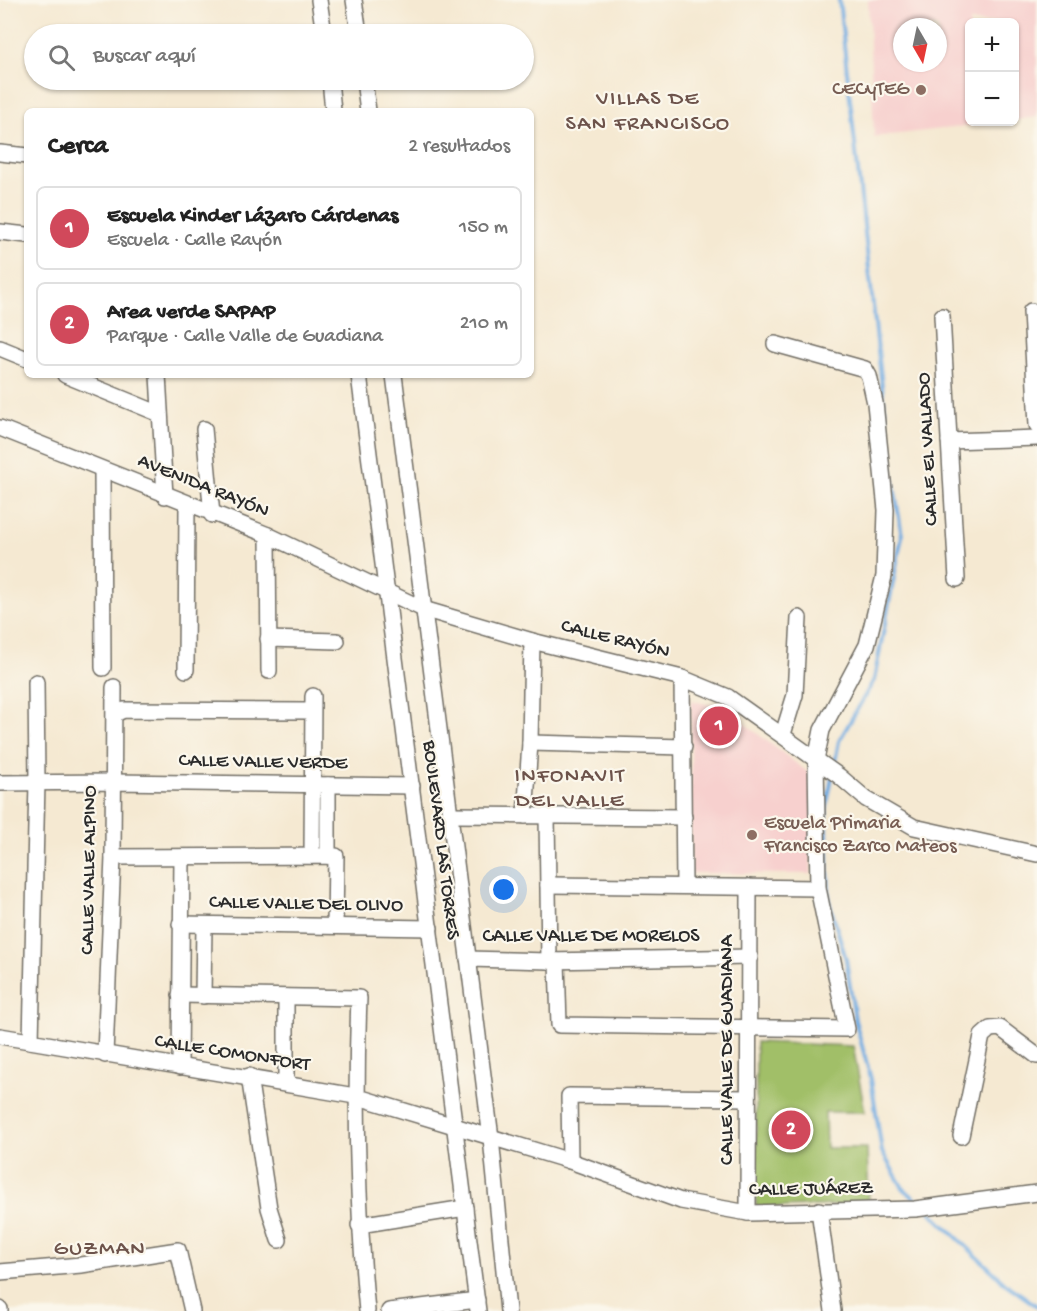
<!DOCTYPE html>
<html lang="es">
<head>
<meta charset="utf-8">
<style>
  body { margin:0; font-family:"Gochi Hand",sans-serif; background:#f6f6f6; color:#222 }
  .controls { position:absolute; right:18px; top:18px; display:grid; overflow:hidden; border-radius:9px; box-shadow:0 2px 4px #0004 }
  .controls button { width:54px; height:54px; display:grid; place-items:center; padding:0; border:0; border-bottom:2px solid #e0e0e0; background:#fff; color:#222; font:30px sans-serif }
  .compass { position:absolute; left:893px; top:18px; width:54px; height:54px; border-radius:50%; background:#fff; box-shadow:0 2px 4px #0004; rotate:171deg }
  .you { position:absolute; left:504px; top:890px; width:21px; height:21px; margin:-15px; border:4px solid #fff; border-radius:50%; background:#1a73e8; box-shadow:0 0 0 9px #1a73e833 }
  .badge { display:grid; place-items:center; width:39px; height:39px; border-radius:50%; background:#d1495b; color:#fff; font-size:20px; font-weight:700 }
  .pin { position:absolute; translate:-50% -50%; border:3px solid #fff; box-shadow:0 2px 6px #0006 }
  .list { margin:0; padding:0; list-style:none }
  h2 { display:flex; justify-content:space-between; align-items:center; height:78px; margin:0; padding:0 24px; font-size:26px }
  h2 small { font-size:20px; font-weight:400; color:#767676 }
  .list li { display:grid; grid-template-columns:39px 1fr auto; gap:18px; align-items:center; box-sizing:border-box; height:84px; margin:0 12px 12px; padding:0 12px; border:2px solid #e0e0e0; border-radius:9px }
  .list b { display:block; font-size:22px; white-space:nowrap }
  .list p { margin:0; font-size:20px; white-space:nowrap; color:#767676 }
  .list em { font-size:20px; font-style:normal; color:#767676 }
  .icon { flex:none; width:33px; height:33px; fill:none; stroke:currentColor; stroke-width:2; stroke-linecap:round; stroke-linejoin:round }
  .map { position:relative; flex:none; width:1037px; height:1311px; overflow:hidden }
  .search { position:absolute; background:#fff; box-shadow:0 2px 4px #0004; left:24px; top:24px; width:510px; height:66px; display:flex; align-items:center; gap:15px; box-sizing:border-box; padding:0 21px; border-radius:33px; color:#767676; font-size:22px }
  .panel { position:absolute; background:#fff; box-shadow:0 2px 4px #0004; left:24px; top:108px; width:510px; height:270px; border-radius:9px }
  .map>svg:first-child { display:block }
  .built { fill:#f7d0ce; fill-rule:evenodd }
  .green { fill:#a1bf67; stroke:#667549; stroke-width:1.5 }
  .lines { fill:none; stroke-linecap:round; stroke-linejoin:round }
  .stream { stroke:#70abe1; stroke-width:4 }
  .minor-casing { stroke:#726e65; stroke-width:18 }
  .minor { stroke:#fff; stroke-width:15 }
  .education-dot { fill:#8d6e63; stroke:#fbf7ec; stroke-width:2 }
  .labels { text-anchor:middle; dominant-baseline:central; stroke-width:4.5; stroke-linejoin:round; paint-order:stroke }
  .education-label { font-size:20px; fill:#785e54; stroke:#fbf7ec; text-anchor:end }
  .street-label { font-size:20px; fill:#2b2b2b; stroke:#fbf7ec }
  .quarter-label { font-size:22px; letter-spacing:1.5px; fill:#6d534b; stroke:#fbf7ec }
</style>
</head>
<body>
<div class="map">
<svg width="1037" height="1311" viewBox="0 0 1037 1311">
  <rect width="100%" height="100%" fill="#fbf7ec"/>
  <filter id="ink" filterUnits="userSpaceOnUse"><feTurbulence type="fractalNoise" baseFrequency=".0167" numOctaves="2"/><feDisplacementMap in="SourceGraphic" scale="12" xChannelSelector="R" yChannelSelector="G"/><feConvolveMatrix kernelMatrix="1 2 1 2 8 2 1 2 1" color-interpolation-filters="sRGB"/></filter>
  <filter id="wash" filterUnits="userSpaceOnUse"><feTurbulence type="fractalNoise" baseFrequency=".008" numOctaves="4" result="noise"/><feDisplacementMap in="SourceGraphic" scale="24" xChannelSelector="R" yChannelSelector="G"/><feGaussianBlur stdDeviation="1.35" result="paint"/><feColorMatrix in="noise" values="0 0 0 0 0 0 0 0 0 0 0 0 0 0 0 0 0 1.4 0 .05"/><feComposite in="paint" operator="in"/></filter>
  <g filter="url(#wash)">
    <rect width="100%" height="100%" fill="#f5e9d2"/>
    <g class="built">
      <path d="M868,0H1037V117L1015,120L1014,22H970V122H1001L874,137ZM902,27H938V63H902Z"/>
      <polygon points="691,700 725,709 814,777 811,874 691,873"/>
    </g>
    <polygon class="green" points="756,1042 853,1046 865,1112 825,1112 826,1148 867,1148 869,1204 756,1208"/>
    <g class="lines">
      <g class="stream">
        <polyline points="834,767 839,741 874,680 902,536 891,467 839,0"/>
        <polyline points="832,777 826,809 829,902 846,959 855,1020 871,1079 882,1152 903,1188 920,1203"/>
        <polyline points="930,1212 1006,1284 1037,1306"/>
      </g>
    </g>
  </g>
  <g filter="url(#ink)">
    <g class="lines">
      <g class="minor-casing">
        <g id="minor">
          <polyline points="319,0 324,34"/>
          <polyline points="354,0 359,34"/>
          <polyline points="330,80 333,111"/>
          <polyline points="364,80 368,111"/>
          <polyline points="0,153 27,156"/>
          <polyline points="0,232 27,235"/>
          <polyline points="1031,311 1037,425"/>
          <polyline points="942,316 957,579"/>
          <polyline points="0,348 27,359"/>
          <polyline points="65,375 160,414"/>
          <polyline points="158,375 165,496"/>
          <polyline points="359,375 478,1311"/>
          <polyline points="394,375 491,1138 508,1311"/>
          <polyline points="0,428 268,535 423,609 532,641 682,678 728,697 839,776 866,799 914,827 1037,854"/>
          <polyline points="204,429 212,515"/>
          <polyline points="949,441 1037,438"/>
          <polyline points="102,470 103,668"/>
          <polyline points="268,535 269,671"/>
          <polyline points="268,639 337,641"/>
          <polyline points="186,670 187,505"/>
          <polyline points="682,678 684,886"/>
          <polyline points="115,714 124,710 312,711"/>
          <polyline points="783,734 795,695 799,618"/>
          <polyline points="530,743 684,747"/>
          <polyline points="0,783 113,782 412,786"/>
          <polyline points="328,785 328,856"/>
          <polyline points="452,815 684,817"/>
          <polyline points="525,816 530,743 532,641"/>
          <polyline points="547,816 549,961"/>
          <polyline points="312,856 313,696"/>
          <polyline points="113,857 336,856 335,926"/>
          <polyline points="548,885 818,888"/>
          <polyline points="180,924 430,928"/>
          <polyline points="468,959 549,961 750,957"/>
          <polyline points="557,961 559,1025 847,1029 818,888 816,760 822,730 867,645 884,576 886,510 875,403 869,376 865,369 775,344"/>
          <path d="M180,995L359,998C355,1103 357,1206 367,1311"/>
          <polyline points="203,996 204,925"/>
          <polyline points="286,997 286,1083"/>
          <polyline points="0,1036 355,1096 570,1161 681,1201 748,1213 915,1209 1037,1193"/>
          <polyline points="31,1041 37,782 36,682"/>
          <polyline points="105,1055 113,857 114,687"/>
          <polyline points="180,1067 182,857"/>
          <polyline points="249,1076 269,1208 279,1240"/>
          <polyline points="961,1136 982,1036 990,1029 1000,1028 1037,1056"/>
          <polyline points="570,1161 569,1096 747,1098"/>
          <polyline points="819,1210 833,1311"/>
          <polyline points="748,1213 749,887"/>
          <polyline points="359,1225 465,1208"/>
          <polyline points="0,1272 81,1265 178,1250 192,1311"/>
          <polyline points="0,1309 0,1311"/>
          <polyline points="389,1311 477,1300"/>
        </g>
      </g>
      <use href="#minor" class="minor"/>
    </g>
  </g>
  <g class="education-dot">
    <circle cx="921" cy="90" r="6"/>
    <circle cx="752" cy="835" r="6"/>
  </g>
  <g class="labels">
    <g class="education-label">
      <text x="909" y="90">CECyTEG</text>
      <text x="764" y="824" text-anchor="start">Escuela Primaria<tspan x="764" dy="23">Francisco Zarco Mateos</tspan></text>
    </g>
    <g class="street-label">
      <text transform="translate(929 449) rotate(-93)">CALLE EL VALLADO</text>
      <text transform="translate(203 487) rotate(22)">AVENIDA RAYÓN</text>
      <text transform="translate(615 640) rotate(14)">CALLE RAYÓN</text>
      <text transform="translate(263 763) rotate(1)">CALLE VALLE VERDE</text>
      <text transform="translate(440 840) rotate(83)">BOULEVARD LAS TORRES</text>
      <text transform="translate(90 870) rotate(-89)">CALLE VALLE ALPINO</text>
      <text transform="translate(306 905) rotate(1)">CALLE VALLE DEL OLIVO</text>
      <text x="591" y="937">CALLE VALLE DE MORELOS</text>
      <text transform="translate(728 1050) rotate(-90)">CALLE VALLE DE GUADIANA</text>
      <text transform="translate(232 1054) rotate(9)">CALLE COMONFORT</text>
      <text transform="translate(811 1190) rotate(-1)">CALLE JUÁREZ</text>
    </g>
    <g class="quarter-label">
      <text x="648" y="100">VILLAS DE<tspan x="648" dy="25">SAN FRANCISCO</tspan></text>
      <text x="570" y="777">INFONAVIT<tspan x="570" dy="25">DEL VALLE</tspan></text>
      <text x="100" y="1250">GUZMAN</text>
    </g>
  </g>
</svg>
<div class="controls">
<button>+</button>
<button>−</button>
</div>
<svg class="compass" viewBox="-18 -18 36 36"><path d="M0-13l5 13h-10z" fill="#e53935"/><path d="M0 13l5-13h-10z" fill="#767676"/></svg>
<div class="you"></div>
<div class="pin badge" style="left:719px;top:726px">1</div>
<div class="pin badge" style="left:791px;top:1130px">2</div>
<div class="search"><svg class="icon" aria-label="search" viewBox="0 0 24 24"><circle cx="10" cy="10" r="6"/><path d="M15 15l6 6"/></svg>Buscar aquí</div>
<section class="panel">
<h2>Cerca<small>2 resultados</small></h2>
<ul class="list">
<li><span class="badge">1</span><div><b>Escuela Kinder Lázaro Cárdenas</b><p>Escuela · Calle Rayón</p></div><em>150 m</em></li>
<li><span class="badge">2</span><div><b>Area verde SAPAP</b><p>Parque · Calle Valle de Guadiana</p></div><em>210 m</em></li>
</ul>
</section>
</div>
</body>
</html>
